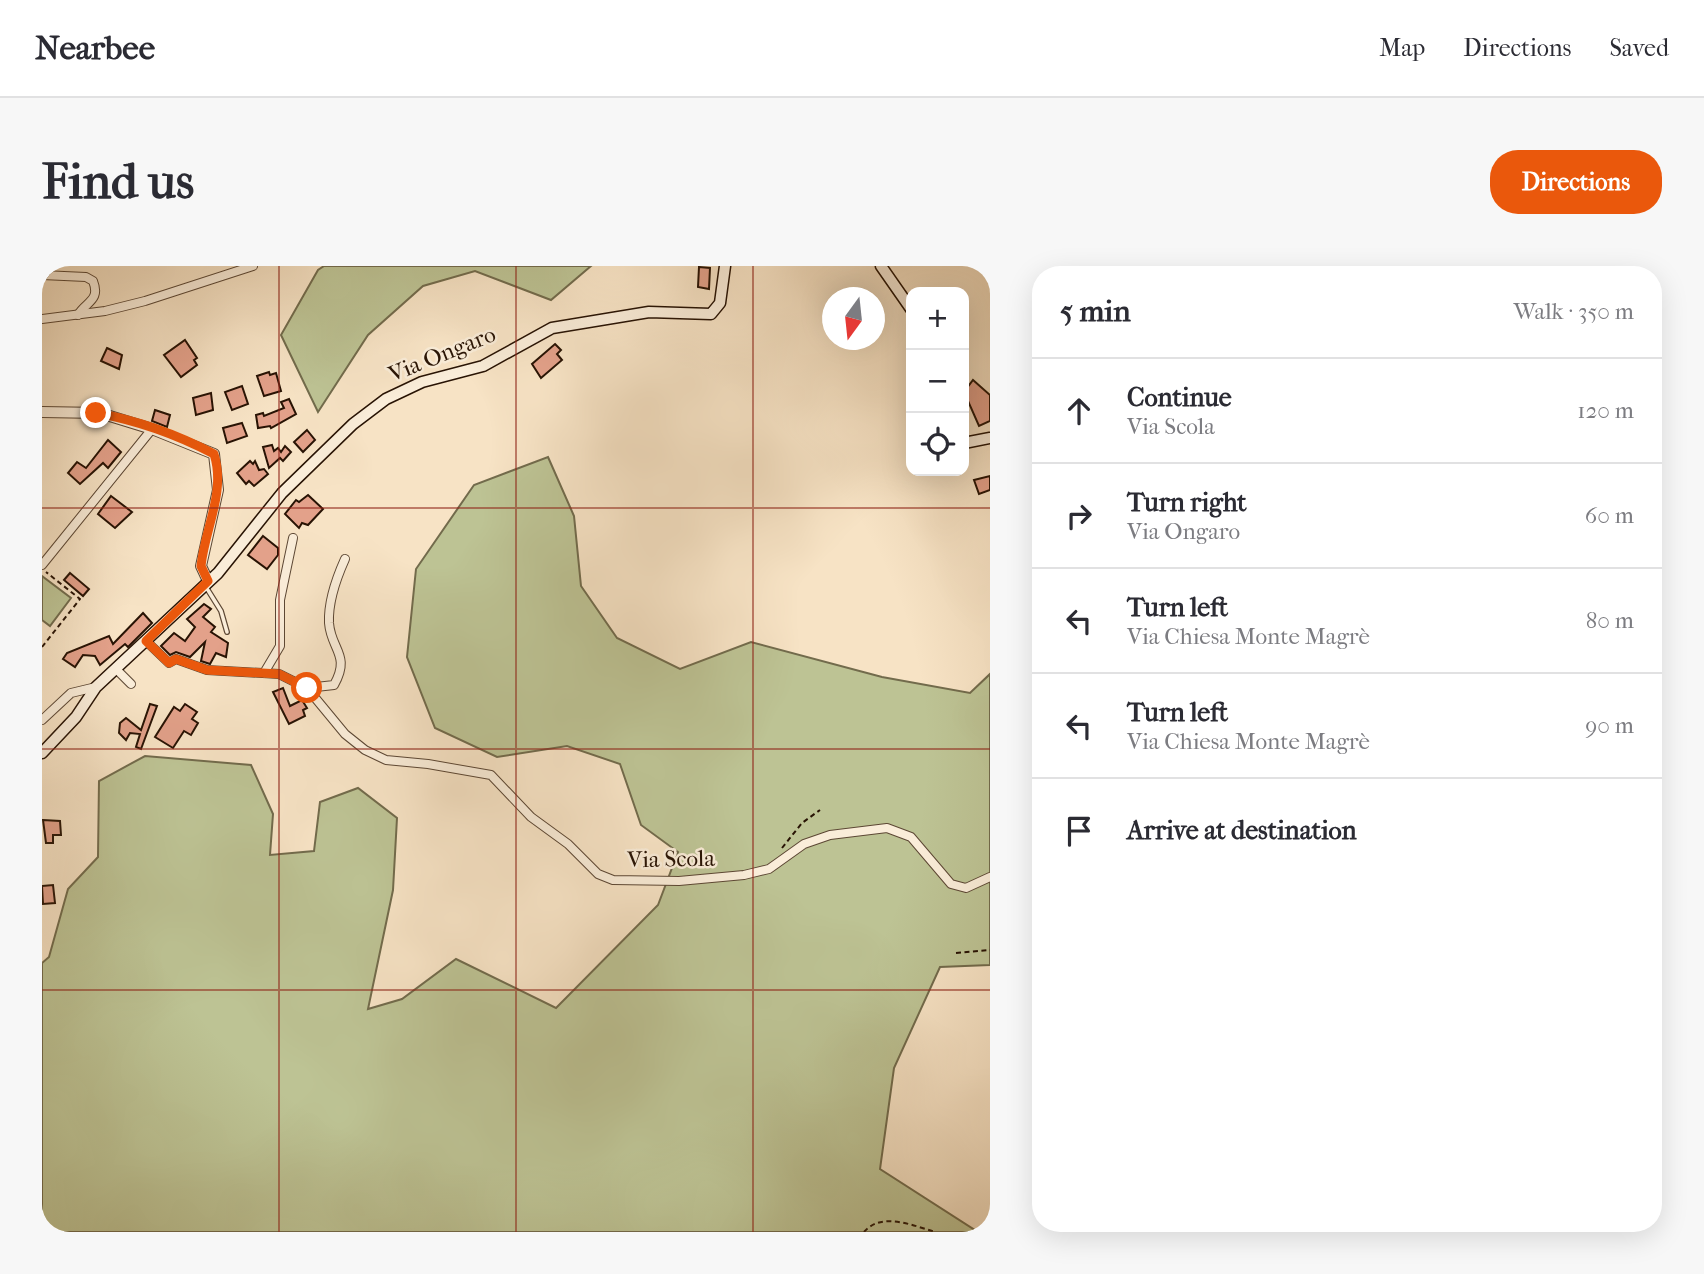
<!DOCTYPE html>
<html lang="en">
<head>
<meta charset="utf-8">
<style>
  body { margin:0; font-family:"IM FELL French Canon",serif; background:#f7f7f7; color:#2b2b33 }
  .controls { position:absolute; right:21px; top:21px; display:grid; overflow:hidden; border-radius:14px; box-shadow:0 7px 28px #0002 }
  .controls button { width:63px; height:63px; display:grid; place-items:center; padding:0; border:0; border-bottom:2px solid #e1e1e2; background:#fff; color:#2b2b33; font:35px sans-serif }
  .compass { position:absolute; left:780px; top:21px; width:63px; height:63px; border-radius:50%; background:#fff; box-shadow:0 7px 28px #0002; rotate:195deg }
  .stop { position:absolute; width:21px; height:21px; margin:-16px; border:5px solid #ea580c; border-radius:50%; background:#fff }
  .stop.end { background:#ea580c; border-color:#fff; box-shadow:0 2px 7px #0008 }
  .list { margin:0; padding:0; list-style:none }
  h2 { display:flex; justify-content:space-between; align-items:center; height:91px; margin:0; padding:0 28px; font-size:30px }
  h2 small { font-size:23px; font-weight:400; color:#7c7c81 }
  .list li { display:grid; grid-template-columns:46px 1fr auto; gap:21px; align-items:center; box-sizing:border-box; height:105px; padding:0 28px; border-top:2px solid #e1e1e2 }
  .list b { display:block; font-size:26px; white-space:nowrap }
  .list p { margin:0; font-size:23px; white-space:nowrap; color:#7c7c81 }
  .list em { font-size:23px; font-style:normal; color:#7c7c81 }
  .icon { flex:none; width:38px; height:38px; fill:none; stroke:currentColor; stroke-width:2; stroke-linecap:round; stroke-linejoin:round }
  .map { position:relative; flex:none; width:948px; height:966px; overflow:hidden; border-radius:28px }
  header { display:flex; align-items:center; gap:42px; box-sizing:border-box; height:98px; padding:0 35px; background:#fff; border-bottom:2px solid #e1e1e2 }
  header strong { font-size:33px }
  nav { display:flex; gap:38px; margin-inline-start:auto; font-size:24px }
  .intro { display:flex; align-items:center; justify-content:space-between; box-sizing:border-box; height:168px; padding:0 42px }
  h1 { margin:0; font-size:49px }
  .button { padding:18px 32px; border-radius:28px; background:#ea580c; color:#fff; font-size:24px; font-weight:700 }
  main { display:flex; gap:42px; padding:0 42px }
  aside { flex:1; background:#fff; border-radius:28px; box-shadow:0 7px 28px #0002 }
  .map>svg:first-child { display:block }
  .green { fill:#bdc394; stroke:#726b4c; stroke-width:2 }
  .building { fill:#e3a18a; stroke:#281304; stroke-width:2 }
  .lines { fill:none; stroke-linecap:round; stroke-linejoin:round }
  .service-casing { stroke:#5c4734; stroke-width:6 }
  .minor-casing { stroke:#5c4734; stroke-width:10 }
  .tertiary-casing { stroke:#5c4734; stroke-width:12 }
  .secondary-casing { stroke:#281304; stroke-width:13 }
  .path { stroke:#281304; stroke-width:2; stroke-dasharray:5 3.5; stroke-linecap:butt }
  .service { stroke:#faedd9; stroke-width:3.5 }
  .minor { stroke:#faedd9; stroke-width:8 }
  .tertiary { stroke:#faedd9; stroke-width:10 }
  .secondary { stroke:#faedd9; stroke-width:10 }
  .route { stroke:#ea580c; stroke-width:9 }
  .grid { fill:none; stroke:#8f2418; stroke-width:2; stroke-opacity:0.55 }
  .labels { text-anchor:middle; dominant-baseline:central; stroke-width:5; stroke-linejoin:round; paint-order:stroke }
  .street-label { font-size:23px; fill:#281304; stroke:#faedd9 }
</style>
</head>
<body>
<header>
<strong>Nearbee</strong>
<nav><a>Map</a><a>Directions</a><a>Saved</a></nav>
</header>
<div class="intro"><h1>Find us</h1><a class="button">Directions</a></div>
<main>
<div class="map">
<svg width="948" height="966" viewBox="0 0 948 966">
  <rect width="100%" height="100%" fill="#f7e3c5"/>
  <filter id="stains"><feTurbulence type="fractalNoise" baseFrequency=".00286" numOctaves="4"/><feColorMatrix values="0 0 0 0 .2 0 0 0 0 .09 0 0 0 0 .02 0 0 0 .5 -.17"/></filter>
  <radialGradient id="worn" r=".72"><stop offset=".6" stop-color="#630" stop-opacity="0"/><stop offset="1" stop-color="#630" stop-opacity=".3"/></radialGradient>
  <g class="green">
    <polygon points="282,0 549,0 509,34 433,5 381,20 326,69 276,146 239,69 276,4"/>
    <polygon points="506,191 532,250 539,320 575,372 638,403 709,376 840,411 928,427 948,408 948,699 898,701 852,802 838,903 936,966 0,966 0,697 7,691 26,623 56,591 57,515 103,490 209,499 231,548 228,589 272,585 278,536 316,522 355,552 351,624 326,743 360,733 414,693 514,742 616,639 636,586 599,559 578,498 525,480 455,491 393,462 365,391 374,303 432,219"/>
    <polygon points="0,310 29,332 8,360 0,354"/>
  </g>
  <g class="building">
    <polygon points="657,1 668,2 667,23 656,21"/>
    <polygon points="143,74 155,92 152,94 155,99 139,111 122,89"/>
    <polygon points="513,78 519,84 515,88 520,94 499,112 490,98"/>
    <polygon points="65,82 80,89 77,103 59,95"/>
    <polygon points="227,106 228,109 234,107 239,125 222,130 215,110"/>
    <polygon points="931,114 948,129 948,155 937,160 922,126"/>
    <polygon points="200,120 206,138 190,144 183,126"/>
    <polygon points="169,127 171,144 154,149 151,132"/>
    <polygon points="247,133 254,148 229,162 228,160 216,162 214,149 221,147 222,150 242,142 239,136"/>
    <polygon points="113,144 128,149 125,161 110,155"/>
    <polygon points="200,157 205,170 185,177 181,162"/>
    <polygon points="265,164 273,174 261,186 252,176"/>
    <polygon points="66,174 79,186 66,202 61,197 38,218 26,207 35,196 44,202"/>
    <polygon points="230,179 232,185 236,182 239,186 243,180 249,186 241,195 238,192 227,202 221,181"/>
    <polygon points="208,195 211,198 213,195 217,204 222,203 226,208 212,220 207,215 204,218 195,207"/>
    <polygon points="948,210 948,224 937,228 932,214"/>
    <polygon points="266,229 281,243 266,259 260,257 257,262 243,248 254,234 257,236"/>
    <polygon points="69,230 90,246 73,262 56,248"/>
    <polygon points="221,270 236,282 236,289 225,303 206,289"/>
    <polygon points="28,307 47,323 41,330 22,314"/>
    <polygon points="162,338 169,343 161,351 173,361 169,366 186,377 184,391 174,387 168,398 159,395 163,376 148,391 134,386 128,389 119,380 132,367 143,375 153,361 145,353"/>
    <polygon points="101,347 110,357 86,381 83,378 58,399 53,390 41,389 33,401 21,393 25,387 67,370 71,378"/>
    <polygon points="241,422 248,440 260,434 265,442 261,444 263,450 247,458 231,426"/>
    <polygon points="108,438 115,440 99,483 94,481 98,468 88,467 84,474 77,467 78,457 84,452 99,464"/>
    <polygon points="143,438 155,446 150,453 156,457 149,469 142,465 131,482 113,471 132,441 138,445"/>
    <polygon points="1,554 18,555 19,569 11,569 11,577 4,577"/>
    <polygon points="11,619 13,637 1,638 0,620"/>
  </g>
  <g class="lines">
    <g class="service-casing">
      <polyline id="service" points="164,321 179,345 185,366"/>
    </g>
    <g class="minor-casing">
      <g id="minor">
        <path d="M0,9L44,11L51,15C59,35 43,36 36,49"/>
        <polyline points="0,53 63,45 103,35 211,0"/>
        <polyline points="0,299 110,163"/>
        <polyline points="104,375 127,397 134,393 165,404 237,408 265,422 303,468 323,484 344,494 386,498 449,509 489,551 526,578 556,608 571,614 637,615 702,609 727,603 762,578 788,569 845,562 869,571 909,618 924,622 948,611"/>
        <polyline points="74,403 89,418"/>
        <polyline points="222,407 238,380 238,334 251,272"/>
        <path d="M265,422L292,419C309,389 289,384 287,357C286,335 294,313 303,293"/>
        <polyline points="0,454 29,427 54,421"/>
      </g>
    </g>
    <g class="tertiary-casing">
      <polyline id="tertiary" points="0,146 58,147 110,163 172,188 176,224 159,300 166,315"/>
    </g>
    <g class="secondary-casing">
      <g id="secondary">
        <polyline points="839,0 869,43"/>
        <polyline points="922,177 948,172"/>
        <polyline points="0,487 34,451 54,421 176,307 240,227 311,158 344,133 380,116 441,100 510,62 607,46 669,48 678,37 683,0"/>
      </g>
    </g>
    <g class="path">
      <polyline points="0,381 38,333 4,306"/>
      <polyline points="740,582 760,557 778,544"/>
      <polyline points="914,687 948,684"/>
      <path d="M822,966C840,945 871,960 894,966"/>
    </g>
    <use href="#service" class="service"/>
    <use href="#minor" class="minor"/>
    <use href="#tertiary" class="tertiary"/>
    <use href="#secondary" class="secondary"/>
  </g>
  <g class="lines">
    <path class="route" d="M54,147C93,154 136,169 172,188C184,226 163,262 159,300L166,315L104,375L127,397L134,393L165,404L237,408L265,422"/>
  </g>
  <path class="grid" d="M237,0V966M474,0V966M711,0V966M0,242H948M0,483H948M0,724H948"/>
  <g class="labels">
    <g class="street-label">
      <text transform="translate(400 88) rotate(-22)">Via Ongaro</text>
      <text transform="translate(629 593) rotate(-1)">Via Scola</text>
    </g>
  </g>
  <rect width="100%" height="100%" filter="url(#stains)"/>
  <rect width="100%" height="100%" fill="url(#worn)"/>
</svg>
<div class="controls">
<button>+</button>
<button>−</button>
<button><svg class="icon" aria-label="locate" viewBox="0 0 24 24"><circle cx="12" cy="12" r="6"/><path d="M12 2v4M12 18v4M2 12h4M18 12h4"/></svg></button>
</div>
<svg class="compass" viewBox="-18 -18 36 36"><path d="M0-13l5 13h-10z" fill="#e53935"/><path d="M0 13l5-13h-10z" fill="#7c7c81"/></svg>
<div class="stop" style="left:265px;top:422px"></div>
<div class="stop end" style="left:54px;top:147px"></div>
</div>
<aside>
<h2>5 min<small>Walk · 350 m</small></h2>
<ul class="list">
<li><svg class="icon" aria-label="ahead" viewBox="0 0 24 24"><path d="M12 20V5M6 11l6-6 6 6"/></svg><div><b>Continue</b><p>Via Scola</p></div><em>120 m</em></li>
<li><svg class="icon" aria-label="right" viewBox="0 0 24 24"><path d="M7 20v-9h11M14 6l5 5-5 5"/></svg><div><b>Turn right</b><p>Via Ongaro</p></div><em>60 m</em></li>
<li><svg class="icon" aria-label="left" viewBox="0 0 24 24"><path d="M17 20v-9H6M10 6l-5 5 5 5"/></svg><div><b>Turn left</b><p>Via Chiesa Monte Magrè</p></div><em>80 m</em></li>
<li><svg class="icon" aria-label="left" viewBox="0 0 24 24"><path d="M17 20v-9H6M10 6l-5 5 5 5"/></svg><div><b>Turn left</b><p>Via Chiesa Monte Magrè</p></div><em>90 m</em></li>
<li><svg class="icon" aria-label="arrive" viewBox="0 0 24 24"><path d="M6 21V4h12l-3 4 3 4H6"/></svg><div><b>Arrive at destination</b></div></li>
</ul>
</aside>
</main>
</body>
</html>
